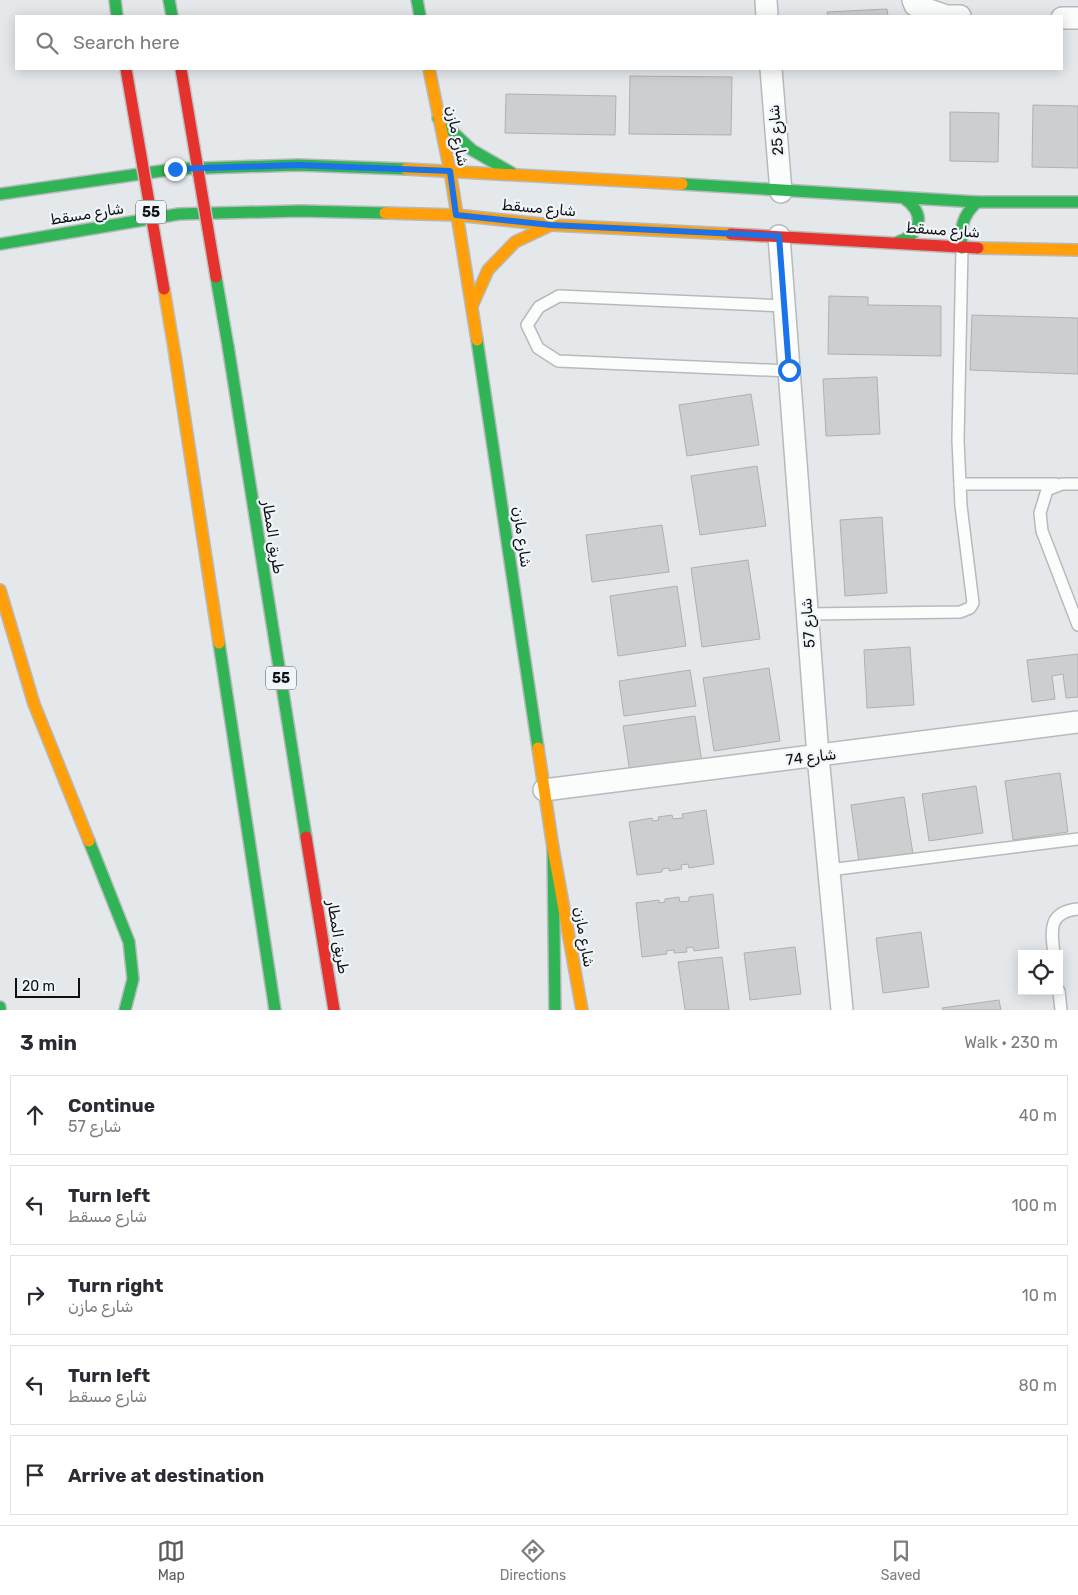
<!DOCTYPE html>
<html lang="en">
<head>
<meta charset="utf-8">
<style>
  body { margin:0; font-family:Rubik,Vazirmatn,sans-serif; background:#f2f2f3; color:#2b2b33 }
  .controls { position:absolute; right:15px; bottom:15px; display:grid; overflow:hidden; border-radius:0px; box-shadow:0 2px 12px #0003 }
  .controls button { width:45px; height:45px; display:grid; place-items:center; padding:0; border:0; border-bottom:1px solid #e1e1e2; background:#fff; color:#2b2b33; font:25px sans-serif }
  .scale { position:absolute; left:15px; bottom:12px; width:65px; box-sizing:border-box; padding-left:5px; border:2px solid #0e0f10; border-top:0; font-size:14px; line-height:18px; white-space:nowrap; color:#0e0f10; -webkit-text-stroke:4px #f0f5f9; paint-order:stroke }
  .stop { position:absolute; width:15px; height:15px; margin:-11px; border:4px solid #1a73e8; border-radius:50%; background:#fff }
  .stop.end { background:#1a73e8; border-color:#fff; box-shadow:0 1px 5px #0008 }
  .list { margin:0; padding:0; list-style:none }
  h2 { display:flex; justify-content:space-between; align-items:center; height:65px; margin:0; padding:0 20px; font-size:21px }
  h2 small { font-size:16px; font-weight:400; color:#7c7c81 }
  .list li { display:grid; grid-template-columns:32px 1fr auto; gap:15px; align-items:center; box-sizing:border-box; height:80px; margin:0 10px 10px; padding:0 10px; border:1px solid #e1e1e2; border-radius:0px }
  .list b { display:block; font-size:19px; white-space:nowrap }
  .list p { margin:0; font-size:16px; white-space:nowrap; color:#7c7c81 }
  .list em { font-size:16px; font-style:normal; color:#7c7c81 }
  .icon { flex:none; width:28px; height:28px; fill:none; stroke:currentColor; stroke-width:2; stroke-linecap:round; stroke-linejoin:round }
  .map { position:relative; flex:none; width:1078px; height:1010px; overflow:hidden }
  .search { position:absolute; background:#fff; box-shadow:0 2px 12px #0003; left:15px; right:15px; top:15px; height:55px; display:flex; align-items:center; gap:12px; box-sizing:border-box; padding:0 18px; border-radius:0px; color:#7c7c81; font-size:19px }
  .sheet { height:515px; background:#fff }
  nav { display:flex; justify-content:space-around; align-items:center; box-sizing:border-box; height:70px; border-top:1px solid #e1e1e2; background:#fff; font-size:14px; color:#7c7c81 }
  nav a { display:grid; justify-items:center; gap:2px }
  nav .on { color:#595b5c }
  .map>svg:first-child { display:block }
  .building { fill:#ccced0; stroke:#afb0b2 }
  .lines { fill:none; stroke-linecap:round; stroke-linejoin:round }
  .lane-casing { stroke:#b7babb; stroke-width:14 }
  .street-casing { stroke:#b7babb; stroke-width:24 }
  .fast-casing { stroke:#b7babb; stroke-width:14 }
  .slow-casing { stroke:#b7babb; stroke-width:14 }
  .jam-casing { stroke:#b7babb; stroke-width:14 }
  .lane { stroke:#fbfcfc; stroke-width:11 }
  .street { stroke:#fbfcfc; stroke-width:21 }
  .fast { stroke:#30b455; stroke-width:11 }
  .slow { stroke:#ff9f0a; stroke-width:11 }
  .jam { stroke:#e5322d; stroke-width:11 }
  .fast-bridge-casing { stroke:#c1c2c3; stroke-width:14; stroke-linecap:butt }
  .slow-bridge-casing { stroke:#c1c2c3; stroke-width:14; stroke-linecap:butt }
  .jam-bridge-casing { stroke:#c1c2c3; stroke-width:14; stroke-linecap:butt }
  .fast-bridge { stroke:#30b455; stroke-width:11 }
  .slow-bridge { stroke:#ff9f0a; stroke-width:11 }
  .jam-bridge { stroke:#e5322d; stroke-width:11 }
  .route { stroke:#1a73e8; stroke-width:6 }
  .labels { text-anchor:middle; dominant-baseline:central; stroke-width:4.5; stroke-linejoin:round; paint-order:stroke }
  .shield { fill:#f0f5f9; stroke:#525456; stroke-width:1 }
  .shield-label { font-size:14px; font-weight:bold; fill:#0e0f10 }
  .street-label { font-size:15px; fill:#0e0f10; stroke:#f0f5f9 }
</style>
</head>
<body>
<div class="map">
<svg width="1078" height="1010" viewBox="0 0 1078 1010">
  <rect width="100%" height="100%" fill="#e5e8ea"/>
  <g class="building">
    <polygon points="887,9 888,16 828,16 827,12"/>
    <polygon points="630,76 732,77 731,135 629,134"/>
    <polygon points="506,94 616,96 615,135 505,133"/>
    <polygon points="1033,105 1078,106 1078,168 1032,167"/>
    <polygon points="950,112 999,113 998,162 950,161"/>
    <polygon points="829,296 868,297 868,305 941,306 941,356 828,354"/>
    <polygon points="972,315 1078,318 1078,374 970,370"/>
    <polygon points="877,377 880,434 826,436 823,379"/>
    <polygon points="751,394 759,445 687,456 679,405"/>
    <polygon points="757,466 766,526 700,535 691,476"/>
    <polygon points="882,517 887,593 845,596 840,520"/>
    <polygon points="662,525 669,572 592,582 586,535"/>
    <polygon points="748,560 760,639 702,647 691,568"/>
    <polygon points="677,586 686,646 618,656 610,596"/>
    <polygon points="910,647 914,705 867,708 864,650"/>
    <polygon points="1078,654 1078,697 1066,698 1063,674 1052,676 1055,699 1032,702 1027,660"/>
    <polygon points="769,668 780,741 714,751 703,678"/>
    <polygon points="690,670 696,706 624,716 619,681"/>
    <polygon points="695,716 702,763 630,773 623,726"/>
    <polygon points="1060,773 1068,832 1013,840 1005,781"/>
    <polygon points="976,786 983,833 929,841 922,794"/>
    <polygon points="904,797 913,854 859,862 851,805"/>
    <polygon points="706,810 714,864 689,868 688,864 681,865 682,869 669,871 669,868 662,869 662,872 637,875 629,822 652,818 653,821 659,820 658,817 672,815 673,819 683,818 682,814"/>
    <polygon points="713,894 719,948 694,951 693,947 686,948 687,952 674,953 674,950 666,951 667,954 642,957 636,903 659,900 659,903 665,902 665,899 679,897 680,902 689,901 689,897"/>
    <polygon points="921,932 929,987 883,993 876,938"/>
    <polygon points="795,947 801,994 750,1000 744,953"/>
    <polygon points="722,957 729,1010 685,1010 678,962"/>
    <polygon points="999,1000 1001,1010 943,1010 942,1008"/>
  </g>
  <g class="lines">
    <g class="lane-casing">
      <g id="lane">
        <polyline points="784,306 559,296 539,307 527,325 538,348 558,361 789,371"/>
        <polyline points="960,484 1056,484"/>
        <polyline points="1078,484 1062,484 1047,490 1040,513 1042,531 1078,625"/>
        <polyline points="808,614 960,612 970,608 973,603 961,506 958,440 962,248"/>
        <polyline points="829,870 1078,839"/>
        <path d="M1054,954C1051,930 1048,912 1078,909"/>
        <polyline points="1059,991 1061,1010"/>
      </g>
    </g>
    <g class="street-casing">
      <g id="street">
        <polyline points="766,0 767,16"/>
        <polyline points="913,0 915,5 946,16 960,16"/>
        <polyline points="1062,18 1078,18"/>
        <polyline points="771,69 781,192"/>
        <polyline points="779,236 818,756 842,1010"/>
        <polyline points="544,790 1078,722"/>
      </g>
    </g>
    <g class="fast-casing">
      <g id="fast">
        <polyline points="115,0 117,16"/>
        <polyline points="169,0 172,16"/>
        <polyline points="417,0 420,16"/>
        <polyline points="438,118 472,150 512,173"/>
        <polyline points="682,184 977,202 1078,202"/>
        <polyline points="0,194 175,169 298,165 406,169"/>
        <path d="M898,242C923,233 925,213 904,198"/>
        <polyline points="0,244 179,214 300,211 385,213"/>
        <path d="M962,248C960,228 962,216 977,202"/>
        <polyline points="477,340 538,748"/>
        <polyline points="228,346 306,837"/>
        <polyline points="219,643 275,1010"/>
        <polyline points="89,841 129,942 133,979 125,1010"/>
        <polyline points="553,848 555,1010"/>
        <polyline points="0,1007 0,1010"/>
      </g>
    </g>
    <g class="slow-casing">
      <g id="slow">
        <polyline points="429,69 450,171 477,340"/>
        <polyline points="406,169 682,184"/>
        <polyline points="385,213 456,215 551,225 731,234"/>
        <polyline points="978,248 1078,250"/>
        <polyline points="472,306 488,270 515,242 551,225"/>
        <polyline points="175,355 219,643"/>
        <polyline points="0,590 34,704 89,841"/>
        <polyline points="538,748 553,848 582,1010"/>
      </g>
    </g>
    <g class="jam-casing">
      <g id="jam">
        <polyline points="731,234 978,248"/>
        <polyline points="306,837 334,1010"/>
      </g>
    </g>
    <use href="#lane" class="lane"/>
    <use href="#street" class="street"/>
    <use href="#fast" class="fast"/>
    <use href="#slow" class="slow"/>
    <use href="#jam" class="jam"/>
    <g class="fast-bridge-casing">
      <polyline id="fast-bridge" points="216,277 228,346"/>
    </g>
    <g class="slow-bridge-casing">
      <polyline id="slow-bridge" points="164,289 175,355"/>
    </g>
    <g class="jam-bridge-casing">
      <g id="jam-bridge">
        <polyline points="126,69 164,289"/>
        <polyline points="181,69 216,277"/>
      </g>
    </g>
    <use href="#fast-bridge" class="fast-bridge"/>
    <use href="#slow-bridge" class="slow-bridge"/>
    <use href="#jam-bridge" class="jam-bridge"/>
  </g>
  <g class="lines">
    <polyline class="route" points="175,169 298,165 450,171 456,215 551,225 779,236 789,370"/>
  </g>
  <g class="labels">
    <g class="shield">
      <rect x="136" y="200.5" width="30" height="23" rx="4"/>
      <rect x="266" y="666.5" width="30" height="23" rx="4"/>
    </g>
    <g class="shield-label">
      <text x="151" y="212">55</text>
      <text x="281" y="678">55</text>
    </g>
    <g class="street-label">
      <text transform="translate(776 130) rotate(-95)">شارع 25</text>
      <text transform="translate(457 136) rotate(78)">شارع مازن</text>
      <text transform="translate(539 208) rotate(5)">شارع مسقط</text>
      <text transform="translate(87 214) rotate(-9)">شارع مسقط</text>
      <text transform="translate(943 230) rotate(4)">شارع مسقط</text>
      <text transform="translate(273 537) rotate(81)">طريق المطار</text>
      <text transform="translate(522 537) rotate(82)">شارع مازن</text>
      <text transform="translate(808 623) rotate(-94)">شارع 57</text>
      <text transform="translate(811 757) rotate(-7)">شارع 74</text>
      <text transform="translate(338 937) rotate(81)">طريق المطار</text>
      <text transform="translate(584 937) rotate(80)">شارع مازن</text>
    </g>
  </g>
</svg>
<div class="controls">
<button><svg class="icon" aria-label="locate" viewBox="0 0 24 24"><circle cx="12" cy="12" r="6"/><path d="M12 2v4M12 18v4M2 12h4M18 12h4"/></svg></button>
</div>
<div class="scale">20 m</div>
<div class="stop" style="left:789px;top:370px"></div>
<div class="stop end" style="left:175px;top:169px"></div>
<div class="search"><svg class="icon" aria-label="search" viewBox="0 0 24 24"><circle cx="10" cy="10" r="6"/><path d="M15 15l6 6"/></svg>Search here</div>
</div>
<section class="sheet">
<h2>3 min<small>Walk · 230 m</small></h2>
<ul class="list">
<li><svg class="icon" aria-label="ahead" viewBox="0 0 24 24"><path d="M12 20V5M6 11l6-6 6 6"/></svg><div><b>Continue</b><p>شارع 57</p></div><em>40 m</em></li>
<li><svg class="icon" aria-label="left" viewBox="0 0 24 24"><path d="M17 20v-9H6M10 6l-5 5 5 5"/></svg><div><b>Turn left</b><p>شارع مسقط</p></div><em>100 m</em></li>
<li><svg class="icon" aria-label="right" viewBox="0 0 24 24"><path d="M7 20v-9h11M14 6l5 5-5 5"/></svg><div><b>Turn right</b><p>شارع مازن</p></div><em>10 m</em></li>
<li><svg class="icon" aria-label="left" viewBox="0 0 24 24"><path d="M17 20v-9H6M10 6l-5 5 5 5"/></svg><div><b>Turn left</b><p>شارع مسقط</p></div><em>80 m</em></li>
<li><svg class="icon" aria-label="arrive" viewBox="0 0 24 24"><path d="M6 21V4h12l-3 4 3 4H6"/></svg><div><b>Arrive at destination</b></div></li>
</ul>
</section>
<nav>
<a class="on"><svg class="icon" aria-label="map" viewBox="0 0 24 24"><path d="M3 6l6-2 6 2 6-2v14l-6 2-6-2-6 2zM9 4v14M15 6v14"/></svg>Map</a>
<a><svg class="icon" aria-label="directions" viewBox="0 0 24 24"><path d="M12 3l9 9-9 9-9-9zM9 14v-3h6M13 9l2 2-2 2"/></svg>Directions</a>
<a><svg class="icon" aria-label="saved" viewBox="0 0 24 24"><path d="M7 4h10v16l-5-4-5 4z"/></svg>Saved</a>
</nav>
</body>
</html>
